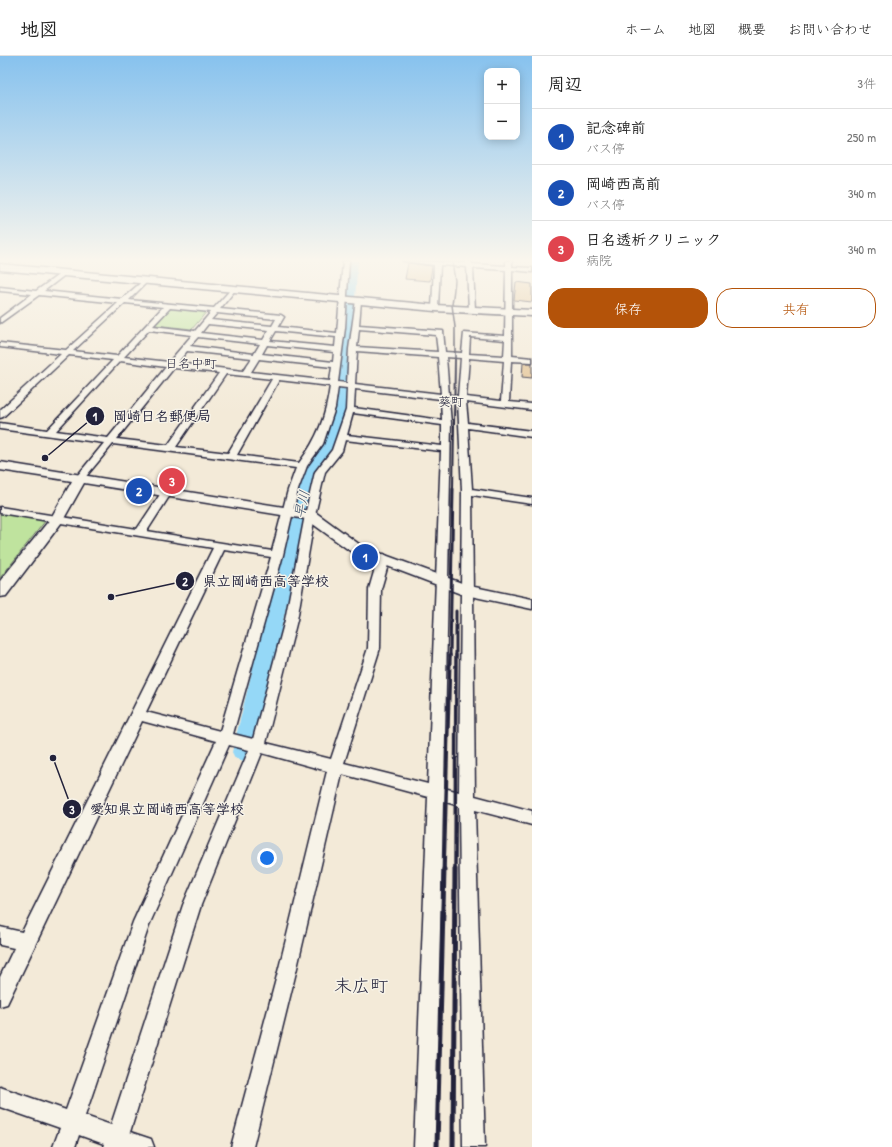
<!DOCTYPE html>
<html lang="ja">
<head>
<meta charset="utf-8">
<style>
  body { margin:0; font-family:"Patrick Hand","Klee One",sans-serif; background:#f2f2f2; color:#222 }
  .controls { position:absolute; right:12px; top:12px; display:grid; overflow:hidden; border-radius:8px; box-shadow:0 2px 10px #0003 }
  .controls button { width:36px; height:36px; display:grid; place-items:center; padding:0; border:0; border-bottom:1px solid #e0e0e0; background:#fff; color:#222; font:20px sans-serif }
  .you { position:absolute; left:267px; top:802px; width:14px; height:14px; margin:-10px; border:3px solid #fff; border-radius:50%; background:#1a73e8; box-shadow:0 0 0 6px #1a73e833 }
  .badge { display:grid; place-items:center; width:26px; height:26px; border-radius:50%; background:#b45309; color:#fff; font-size:13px; font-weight:700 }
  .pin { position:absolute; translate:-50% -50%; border:2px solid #fff; box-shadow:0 1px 4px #0006 }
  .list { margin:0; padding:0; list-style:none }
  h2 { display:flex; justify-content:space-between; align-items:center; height:52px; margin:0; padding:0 16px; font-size:17px }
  h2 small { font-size:13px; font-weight:400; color:#767676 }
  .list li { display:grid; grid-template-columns:26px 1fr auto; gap:12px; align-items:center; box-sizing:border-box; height:56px; padding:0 16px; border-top:1px solid #e0e0e0 }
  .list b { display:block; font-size:15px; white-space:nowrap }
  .list p { margin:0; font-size:13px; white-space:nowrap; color:#767676 }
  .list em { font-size:13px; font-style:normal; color:#767676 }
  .actions { display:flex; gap:8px; padding:12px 16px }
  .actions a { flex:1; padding:9px 0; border:1px solid #b45309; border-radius:16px; text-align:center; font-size:14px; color:#b45309 }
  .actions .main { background:#b45309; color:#fff }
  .map { position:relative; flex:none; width:532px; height:1091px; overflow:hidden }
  header { display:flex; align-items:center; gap:24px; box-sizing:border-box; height:56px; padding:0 20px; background:#fff; border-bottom:1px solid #e0e0e0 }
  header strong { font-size:19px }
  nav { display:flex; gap:22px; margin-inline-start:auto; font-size:14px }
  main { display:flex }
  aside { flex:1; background:#fff }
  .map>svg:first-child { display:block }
  .green { fill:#bfe39e; stroke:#70826c }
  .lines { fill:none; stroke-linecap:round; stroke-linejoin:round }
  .river { fill:#95d8f7; fill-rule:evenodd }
  .building { fill:#e3c496; stroke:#22223b }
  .street-casing { stroke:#22223b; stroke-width:3 }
  .secondary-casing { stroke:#22223b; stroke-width:3 }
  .primary-casing { stroke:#22223b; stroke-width:3 }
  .street { fill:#f7f3e8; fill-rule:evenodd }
  .secondary { fill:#f7f3e8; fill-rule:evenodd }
  .primary { fill:#f7f3e8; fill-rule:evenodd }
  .rail-far4 { stroke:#22223b; stroke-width:1.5 }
  .rail-far3 { stroke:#22223b; stroke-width:2 }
  .rail-far2 { stroke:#22223b; stroke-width:3 }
  .rail-far1 { stroke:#22223b; stroke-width:3.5 }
  .rail { stroke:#22223b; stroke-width:5 }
  .labels { text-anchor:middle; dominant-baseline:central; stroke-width:3; stroke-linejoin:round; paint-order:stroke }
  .far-quarter-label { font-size:13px; fill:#22223b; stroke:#f7f3e8 }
  .water-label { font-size:14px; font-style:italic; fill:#3f506a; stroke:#f7f3e8 }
  .near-quarter-label { font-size:18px; fill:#22223b; stroke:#f7f3e8 }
  .leader { fill:none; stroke:#22223b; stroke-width:1.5 }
  .callout-dot { fill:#22223b; stroke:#f7f3e8; stroke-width:1.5 }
  .mark-label { font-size:12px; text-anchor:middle; font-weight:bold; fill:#fff }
  .callout-label { font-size:14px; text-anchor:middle; font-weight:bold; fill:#22223b; stroke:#f7f3e8; stroke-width:3; stroke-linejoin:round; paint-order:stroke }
</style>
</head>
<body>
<header>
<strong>地図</strong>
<nav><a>ホーム</a><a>地図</a><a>概要</a><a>お問い合わせ</a></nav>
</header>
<main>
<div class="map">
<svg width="532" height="1091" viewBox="0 0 532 1091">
  <rect width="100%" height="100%" fill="#f3ead8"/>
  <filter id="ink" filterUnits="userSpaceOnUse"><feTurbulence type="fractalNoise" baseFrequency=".025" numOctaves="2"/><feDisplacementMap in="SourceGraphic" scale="8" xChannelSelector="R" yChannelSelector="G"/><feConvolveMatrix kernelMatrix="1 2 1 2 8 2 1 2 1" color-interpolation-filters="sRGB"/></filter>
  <g filter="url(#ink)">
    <g class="green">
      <polygon points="172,250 208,254 192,273 155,269"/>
      <polygon points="0,457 46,464 0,522"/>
    </g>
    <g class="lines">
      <polygon class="river" points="349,205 358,205 346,352 336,389 317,411 254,696 251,702 243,705 235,702 232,696 303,410 322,388 334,352"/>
    </g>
    <g class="building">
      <polygon points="408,207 432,210 430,225 405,223"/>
      <polygon points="516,226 532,228 532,246 514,244"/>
      <polygon points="523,307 532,307 532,322 522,321"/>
    </g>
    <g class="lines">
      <g class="street-casing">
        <path id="street" d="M343,205H349L345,272L338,326L347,327L349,293L356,244L361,245L359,269L443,275L445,296L462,297L464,277L505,280L506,214L473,212L475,254L472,256L469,254L467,211L440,209L438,252L435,254L432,252L434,209L403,205L466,207L465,205H471L472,208L506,210V205H512V211L532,212V216L512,214V300L532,302V306L511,305L509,346L532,348V354L466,346L468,367L532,375V381L468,372L472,433L532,442V448L472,439L475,740L532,755V769L475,754L485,1091H463L459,750L443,745L436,1091H414L428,741L342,718L297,912L253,1091H231L279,912L327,715L262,697L201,849L130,1076L151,1083L154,1091H103L104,1088L79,1079L75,1091H53L60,1072L0,1051V1031L66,1054L133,866L216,685L142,665L7,948L0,950V921L14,892L0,889V871L22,876L213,492L0,457V451L137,473L163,434L167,433L172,436L147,475L272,495L288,434L296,412L113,388L83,424H77L75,422L77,420L104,387L0,373V367L47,374L113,304L69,299L3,361L0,362V354L61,298L0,291V287L66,294L118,247L39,239L0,267V262L32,238L0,235V231L36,235L64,215L66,216V218L44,235L122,243L145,223L147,224V226L129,244L214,252L233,231L236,233L220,253L281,259L284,261L278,271L337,277ZM125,247L163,251L117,300L73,295ZM170,252L211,256L195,275L153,270ZM217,257L276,263L272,270L211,264ZM208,268L269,274L263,284L201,277ZM359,273L436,279L438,296L357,291ZM149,274L192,279L169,306L124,301ZM276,275L336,281L335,291L270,285ZM198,281L260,288L254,298L190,290ZM470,281L505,284L504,300L469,298ZM267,289L334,296L333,306L262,298ZM187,295L252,302L243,315L177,307ZM357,295L438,301L441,338L355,328ZM446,301L461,302L458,340L449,339ZM469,302L504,305L501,345L466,341ZM259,303L332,311L330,325L251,316ZM120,305L166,311L108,382L56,375ZM174,312L219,317L168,389L117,383ZM226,318L272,323L228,397L176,391ZM279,324L330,330C326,360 318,382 299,407L237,399ZM338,331L347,332L346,354L332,394L315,416L305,459L285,564L253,683L233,678L283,499L298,434L307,410L323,388L335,352ZM355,333L441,343L442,364L354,352ZM449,344L458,345L462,435L459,736L444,732L451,367ZM353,357L442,369V390L347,379ZM345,384L441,395L428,728L344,707L380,592L381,533L390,502L384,498L378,502L369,533L368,592L331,703L266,687L297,564L315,459L325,416L342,395ZM224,494L271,501L220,675L146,656ZM229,689L249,694L183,849L111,1069L85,1060L150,867Z"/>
      </g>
      <g class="secondary-casing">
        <polygon id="secondary" points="0,406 315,456 363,491 470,530 532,543 532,553 461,538 353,497 306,463 84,427 62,466 6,540 0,541 0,525 51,462 72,425 0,414"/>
      </g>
      <g class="primary-casing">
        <polygon id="primary" points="0,208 435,249 532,254 532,260 435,255 0,214"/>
      </g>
      <use href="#street" class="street"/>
      <use href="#secondary" class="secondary"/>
      <use href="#primary" class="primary"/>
      <polyline class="rail-far4" points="452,205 455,225 452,249 455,271 455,305"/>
      <polyline class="rail-far3" points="453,434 455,304"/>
      <g class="rail-far2">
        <polyline points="450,600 453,433"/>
        <polyline points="456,600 456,555"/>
      </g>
      <g class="rail-far1">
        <polyline points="444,814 450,599"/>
        <polyline points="455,814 456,599"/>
      </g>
      <g class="rail">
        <polyline points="437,1091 444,813"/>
        <polyline points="453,1091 455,813"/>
      </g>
    </g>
  </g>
  <linearGradient id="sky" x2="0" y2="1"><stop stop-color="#87c2ee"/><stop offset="0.57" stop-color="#faf6ed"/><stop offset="1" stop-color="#faf6ed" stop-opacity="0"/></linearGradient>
  <rect width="532" height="358" fill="url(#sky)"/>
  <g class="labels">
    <g class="far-quarter-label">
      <text x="191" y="307">日名中町</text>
      <text x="451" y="345">葵町</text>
    </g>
    <g class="water-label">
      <text transform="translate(301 448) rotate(-77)">早川</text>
    </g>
    <g class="near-quarter-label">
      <text x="361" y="929">末広町</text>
    </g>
  </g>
  <path class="leader" d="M45 402L95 360M111 541L185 525M53 702L72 753"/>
  <g class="callout-dot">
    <circle cx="45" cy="402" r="4"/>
    <circle cx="111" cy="541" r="4"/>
    <circle cx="53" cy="702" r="4"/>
    <circle cx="95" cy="360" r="10"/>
    <circle cx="185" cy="525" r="10"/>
    <circle cx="72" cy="753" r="10"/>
  </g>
  <g class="mark-label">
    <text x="95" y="365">1</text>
    <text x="185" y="530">2</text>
    <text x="72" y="758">3</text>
  </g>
  <g class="callout-label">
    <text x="162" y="365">岡崎日名郵便局</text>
    <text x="266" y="530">県立岡崎西高等学校</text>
    <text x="167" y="758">愛知県立岡崎西高等学校</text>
  </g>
</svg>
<div class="controls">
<button>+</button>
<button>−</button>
</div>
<div class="you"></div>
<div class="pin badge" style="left:365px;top:501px;background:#1a4fb4">1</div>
<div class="pin badge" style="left:139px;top:435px;background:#1a4fb4">2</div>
<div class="pin badge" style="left:172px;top:425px;background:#e0444e">3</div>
</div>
<aside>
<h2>周辺<small>3件</small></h2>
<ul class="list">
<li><span class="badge" style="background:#1a4fb4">1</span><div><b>記念碑前</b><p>バス停</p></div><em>250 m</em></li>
<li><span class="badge" style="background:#1a4fb4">2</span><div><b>岡崎西高前</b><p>バス停</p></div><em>340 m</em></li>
<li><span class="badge" style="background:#e0444e">3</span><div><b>日名透析クリニック</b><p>病院</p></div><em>340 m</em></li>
</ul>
<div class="actions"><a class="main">保存</a><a>共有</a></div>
</aside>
</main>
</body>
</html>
